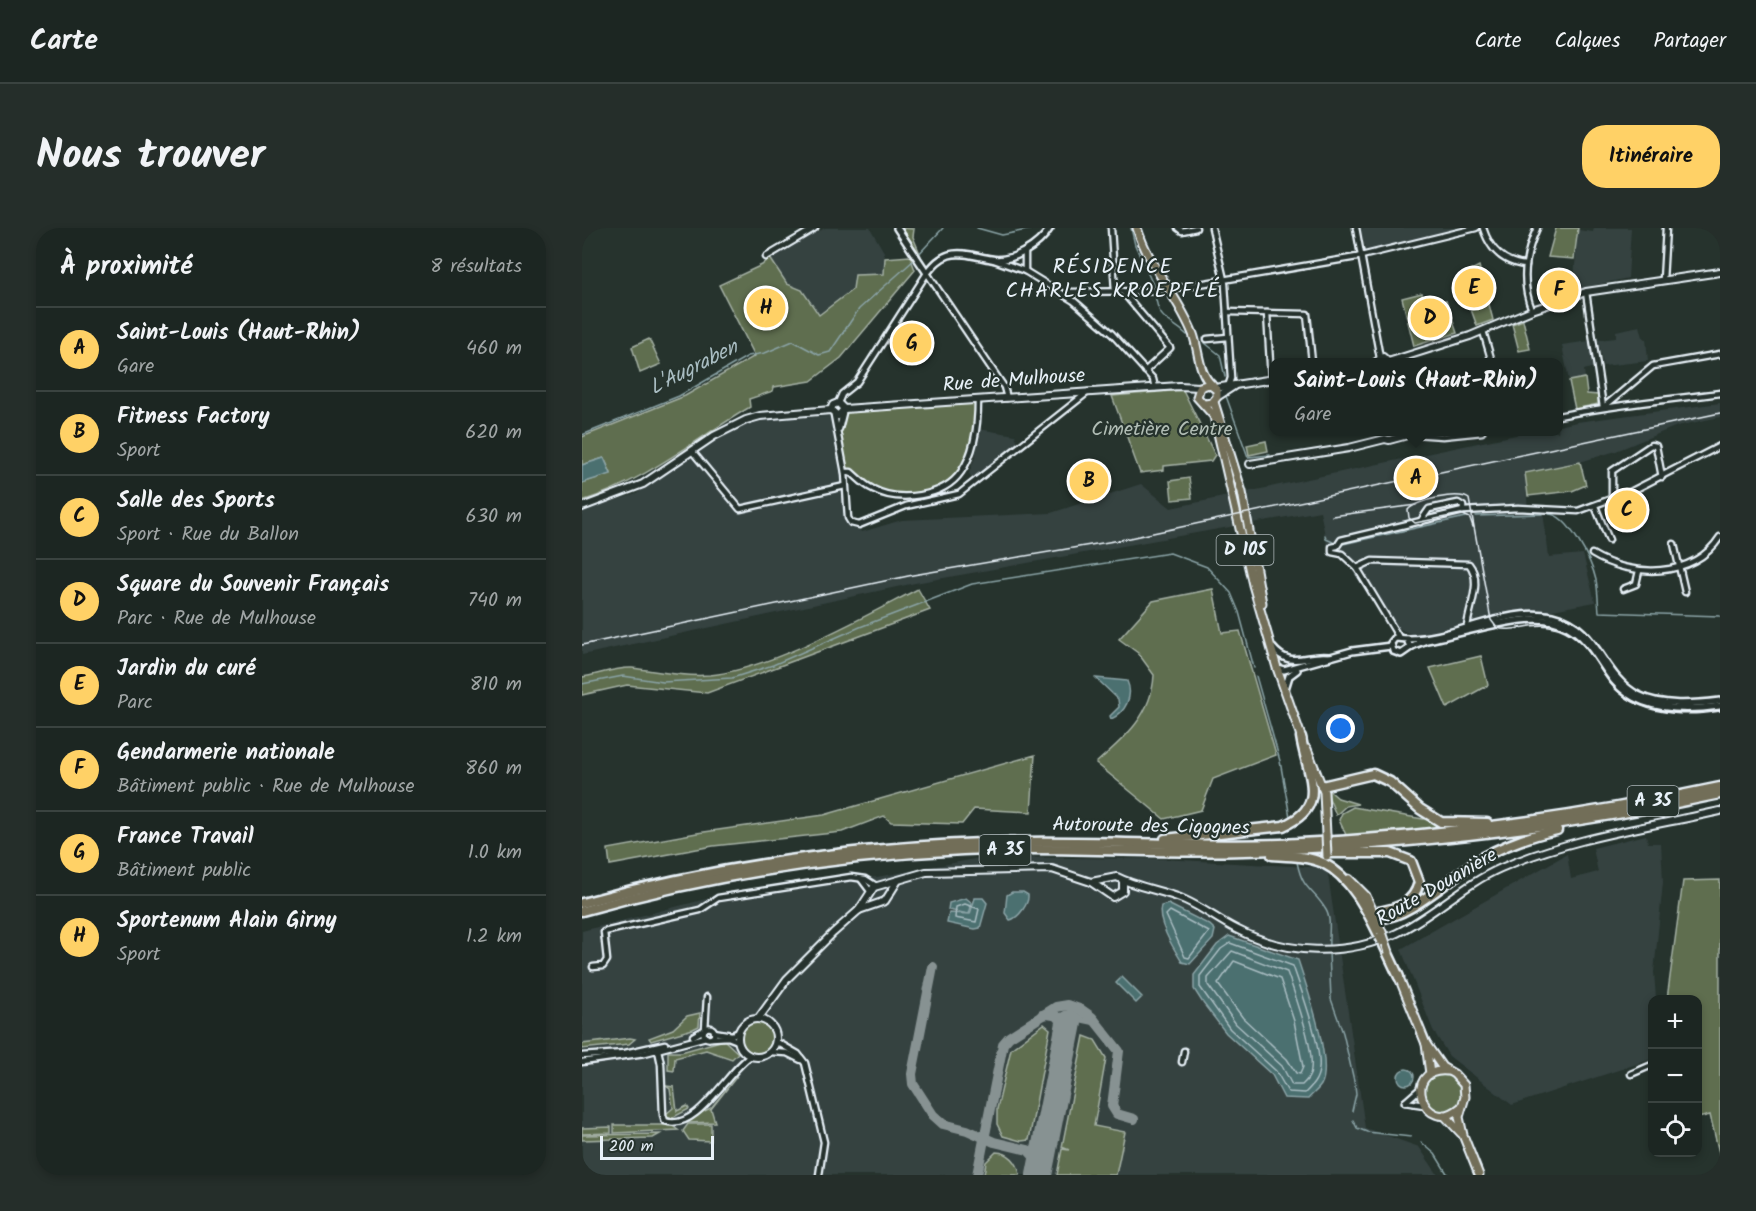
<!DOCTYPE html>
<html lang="fr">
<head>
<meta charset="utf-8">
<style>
  body { margin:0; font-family:Kalam,sans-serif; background:#252e2a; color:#f1f3f6 }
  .controls { position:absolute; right:18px; bottom:18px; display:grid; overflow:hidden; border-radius:12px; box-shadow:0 3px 9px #0003 }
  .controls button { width:54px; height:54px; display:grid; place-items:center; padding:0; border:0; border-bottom:2px solid #3a4340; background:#1c2622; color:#f1f3f6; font:30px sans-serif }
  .scale { position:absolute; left:18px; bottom:15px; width:114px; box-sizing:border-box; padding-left:6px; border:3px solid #e8f1f8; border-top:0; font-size:16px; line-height:21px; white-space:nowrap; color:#e8f1f8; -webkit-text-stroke:4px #26332d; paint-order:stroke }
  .you { position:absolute; left:759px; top:501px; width:21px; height:21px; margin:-15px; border:4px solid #fff; border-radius:50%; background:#1a73e8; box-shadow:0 0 0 9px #1a73e833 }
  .badge { display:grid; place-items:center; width:39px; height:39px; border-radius:50%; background:#ffd166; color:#111; font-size:20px; font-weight:700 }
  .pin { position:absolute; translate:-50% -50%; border:3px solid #fff; box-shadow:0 2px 6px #0006 }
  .popup { position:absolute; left:687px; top:130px; width:294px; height:78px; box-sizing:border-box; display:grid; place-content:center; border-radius:12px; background:#1c2622; filter:drop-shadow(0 2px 4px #0005); font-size:20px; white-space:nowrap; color:#a0a5a5 }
  .popup b { font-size:22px; color:#f1f3f6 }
  .popup::after { content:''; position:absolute; left:50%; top:100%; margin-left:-12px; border:12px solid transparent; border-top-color:#1c2622 }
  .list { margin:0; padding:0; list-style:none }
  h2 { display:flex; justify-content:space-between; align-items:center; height:78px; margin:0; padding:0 24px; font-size:26px }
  h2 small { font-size:20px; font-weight:400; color:#a0a5a5 }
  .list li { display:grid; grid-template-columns:39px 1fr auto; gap:18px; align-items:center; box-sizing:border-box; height:84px; padding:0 24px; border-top:2px solid #3a4340 }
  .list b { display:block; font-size:22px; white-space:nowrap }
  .list p { margin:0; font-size:20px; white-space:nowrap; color:#a0a5a5 }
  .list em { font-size:20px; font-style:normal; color:#a0a5a5 }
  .icon { flex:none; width:33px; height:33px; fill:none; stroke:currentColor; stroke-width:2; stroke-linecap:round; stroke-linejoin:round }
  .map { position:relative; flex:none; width:1138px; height:947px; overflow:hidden; border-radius:24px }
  header { display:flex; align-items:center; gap:36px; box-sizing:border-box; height:84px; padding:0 30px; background:#1c2622; border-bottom:2px solid #3a4340 }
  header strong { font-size:28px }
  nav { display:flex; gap:33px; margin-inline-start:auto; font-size:21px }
  .intro { display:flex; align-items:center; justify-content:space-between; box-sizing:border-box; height:144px; padding:0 36px }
  h1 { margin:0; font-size:42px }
  .button { padding:15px 27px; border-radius:24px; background:#ffd166; color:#111; font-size:21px; font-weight:700 }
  main { display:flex; gap:36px; padding:0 36px }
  aside { flex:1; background:#1c2622; border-radius:24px; box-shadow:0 3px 9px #0003 }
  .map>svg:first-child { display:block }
  .built { fill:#354241 }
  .green { fill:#5f6e50; stroke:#a4b0a4; stroke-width:1.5 }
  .water { fill:#4b6f70; stroke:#8aa3a6; stroke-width:1.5 }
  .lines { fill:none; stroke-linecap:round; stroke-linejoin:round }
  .shore { stroke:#a9bdc2; stroke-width:1.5 }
  .stream { stroke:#8aa3a6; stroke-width:1.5 }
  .taxiway { stroke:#879292; stroke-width:10 }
  .runway { stroke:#879292; stroke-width:26 }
  .minor-casing { stroke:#e8f1f8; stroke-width:9 }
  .tertiary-casing { stroke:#e8f1f8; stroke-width:10 }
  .secondary-casing { stroke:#e8f1f8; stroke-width:10 }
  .primary-casing { stroke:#e8f1f8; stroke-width:11 }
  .motorway-casing { stroke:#e8f1f8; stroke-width:13 }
  .minor { stroke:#26332d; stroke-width:4.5 }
  .tertiary { stroke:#26332d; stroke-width:5 }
  .secondary { stroke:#26332d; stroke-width:6 }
  .primary { stroke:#726e59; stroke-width:7 }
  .motorway { stroke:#726e59; stroke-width:8 }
  .tram { stroke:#e8f1f8; stroke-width:1.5 }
  .rail { stroke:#e8f1f8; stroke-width:1.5 }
  .primary-bridge-casing { stroke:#e8f1f8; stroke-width:11; stroke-linecap:butt }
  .motorway-bridge-casing { stroke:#e8f1f8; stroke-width:13; stroke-linecap:butt }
  .primary-bridge { stroke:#726e59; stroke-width:7 }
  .motorway-bridge { stroke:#726e59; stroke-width:8 }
  .labels { text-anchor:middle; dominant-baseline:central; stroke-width:4.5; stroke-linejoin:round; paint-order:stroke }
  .shield { fill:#26332d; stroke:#aeb8bb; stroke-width:1.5 }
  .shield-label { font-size:18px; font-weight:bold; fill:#e8f1f8 }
  .street-label { font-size:20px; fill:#e8f1f8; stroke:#26332d }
  .park-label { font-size:20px; fill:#b1bdb5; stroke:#26332d }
  .neighbourhood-label { font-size:21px; letter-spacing:1.5px; fill:#e8f1f8; stroke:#26332d }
  .water-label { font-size:21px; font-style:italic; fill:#a9bdc2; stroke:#26332d }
</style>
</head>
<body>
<header>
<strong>Carte</strong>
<nav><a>Carte</a><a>Calques</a><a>Partager</a></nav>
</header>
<div class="intro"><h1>Nous trouver</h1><a class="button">Itinéraire</a></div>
<main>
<aside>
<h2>À proximité<small>8 résultats</small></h2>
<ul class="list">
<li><span class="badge">A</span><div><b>Saint-Louis (Haut-Rhin)</b><p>Gare</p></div><em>460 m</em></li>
<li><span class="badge">B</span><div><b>Fitness Factory</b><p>Sport</p></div><em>620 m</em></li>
<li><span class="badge">C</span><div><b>Salle des Sports</b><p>Sport · Rue du Ballon</p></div><em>630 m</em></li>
<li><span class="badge">D</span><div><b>Square du Souvenir Français</b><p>Parc · Rue de Mulhouse</p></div><em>740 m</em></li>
<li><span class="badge">E</span><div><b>Jardin du curé</b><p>Parc</p></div><em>810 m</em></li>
<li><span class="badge">F</span><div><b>Gendarmerie nationale</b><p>Bâtiment public · Rue de Mulhouse</p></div><em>860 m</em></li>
<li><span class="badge">G</span><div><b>France Travail</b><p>Bâtiment public</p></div><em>1.0 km</em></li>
<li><span class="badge">H</span><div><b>Sportenum Alain Girny</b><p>Sport</p></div><em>1.2 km</em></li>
</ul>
</aside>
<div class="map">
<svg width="1138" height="947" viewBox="0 0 1138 947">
  <rect width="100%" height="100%" fill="#26332d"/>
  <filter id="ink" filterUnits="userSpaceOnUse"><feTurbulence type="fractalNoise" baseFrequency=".0167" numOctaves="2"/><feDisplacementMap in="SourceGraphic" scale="12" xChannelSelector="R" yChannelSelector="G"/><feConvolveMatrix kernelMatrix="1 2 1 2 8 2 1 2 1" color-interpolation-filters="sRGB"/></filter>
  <g filter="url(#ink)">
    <g class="built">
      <polygon points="243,0 288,0 302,24 302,46 271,61 232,103 188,30"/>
      <polygon points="778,0 885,0 784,24"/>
      <polygon points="1012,0 1049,0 1046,50 991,62 996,2 1011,4"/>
      <polygon points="1058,98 1061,109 1064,111 1066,133 1021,138 1016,112 1034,110 1034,103"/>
      <polygon points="1008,113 1012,139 1002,142 1003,150 987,153 980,117"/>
      <polygon points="1138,175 1138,189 1095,198 1034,223 998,234 943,246 946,283 961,284 967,329 1001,326 1013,374 832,408 806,395 767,338 745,317 738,283 333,355 0,427 0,282 54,266 136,209 174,192 250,188 261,255 263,295 280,304 320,292 469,285 559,256 589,280 948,204 976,204 977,198 995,194"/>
      <polygon points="396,201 433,207 437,217 391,252 387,245 394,227"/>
      <polygon points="1064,607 1066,615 1079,615 1081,654 1072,744 1074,771 1070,772 1070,831 930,877 867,828 851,802 819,721 985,626 989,651 1016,644 1011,620"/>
      <polygon points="404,629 580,631 745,640 783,900 837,919 856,947 0,947 0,703 128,670 181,659 295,649"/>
    </g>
    <g class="green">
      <polygon points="320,0 332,1 331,9 339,28"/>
      <polygon points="974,0 996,0 992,31 966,29"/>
      <path d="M328,28L333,42L259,130L229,153L192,159L191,163L167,171L168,179C112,212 64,253 0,273V255L29,245L22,230L0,237V209L103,168L173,128L137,57L180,37L188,30L205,56L220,62L237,87L271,61L273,47L302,46L303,30Z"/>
      <polygon points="897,38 911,92 895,98 877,48"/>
      <polygon points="840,65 843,79 864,73 875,105 832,118 820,70"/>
      <polygon points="941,92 948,121 937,123 930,96"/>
      <polygon points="67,111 79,136 58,145 50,119"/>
      <polygon points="1003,150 1005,166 1016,167 1016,176 993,181 987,153"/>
      <polygon points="601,162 633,227 629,233 582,238 582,242 558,245 530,168"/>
      <path d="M396,175C394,192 394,214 387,230C371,261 323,281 291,261C283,256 276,249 269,244H263L256,206L264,184Z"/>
      <polygon points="684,213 686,223 667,227 665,217"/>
      <polygon points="998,234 1004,257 990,263 946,268 943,245"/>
      <polygon points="607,250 610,270 590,272 588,253"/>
      <path d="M336,361L348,382L125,465L45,457L0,467V449C15,447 35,439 50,440C76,443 101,449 128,447C189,441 279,390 336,361Z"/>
      <path d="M631,361L640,405L658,403L694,527L631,551L619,582L582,591L514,535C543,510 570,487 572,447L556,425L537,411L571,373Z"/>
      <polygon points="899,428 906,457 865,480 848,440"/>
      <polygon points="453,527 449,584 392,581 380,596 309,594 302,588 260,604 131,618 28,637 26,621 115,605 242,587"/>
      <polygon points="742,558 756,570 776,576 764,578 754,587"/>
      <polygon points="771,579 847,592 895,596 765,609 757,592 760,585"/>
      <polygon points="1138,652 1138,929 1128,887 1116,890 1116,772 1085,771 1101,653"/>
      <polygon points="118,785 117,798 111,801 69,813 67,810 91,801 105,788"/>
      <circle cx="175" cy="810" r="16"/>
      <polygon points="462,796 468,801 447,912 439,913 421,908 415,896 415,881 429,821"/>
      <polygon points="502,808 513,812 524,830 512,898 543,904 534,947 475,947 480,921 487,922 480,919"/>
      <polygon points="48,810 53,811 47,816 0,821 0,816"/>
      <polygon points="142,812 156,825 150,831 124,822 93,830 92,843 86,842 86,824 99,824"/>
      <circle cx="861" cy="865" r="19"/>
      <polygon points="155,848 129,881 133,894 105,895 104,892 129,880"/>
      <polygon points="84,858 92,859 95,883 105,878 107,881 88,891 84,886 91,880 88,861"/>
      <polygon points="106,896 129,896 129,913 107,912 101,903"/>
      <polygon points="32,897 89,897 96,902 32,905"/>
      <polygon points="29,899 29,905 0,906 0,900"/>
      <polygon points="78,906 71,910 0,912 0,907"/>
      <path d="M414,924C427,924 436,934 438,947H402L404,934Z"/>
    </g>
    <g class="water">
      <polygon points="22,230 29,246 0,255 0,237"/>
      <path d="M514,450L545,453C552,468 543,485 529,491L528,488L537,479L536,471Z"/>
      <path d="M441,664L446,667C447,675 437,690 428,692L423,685L425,667L430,664Z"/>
      <polygon points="384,670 390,675 387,686 366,682 367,675"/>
      <polygon points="393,670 401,670 405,675 398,700 393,701 365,695 367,685 388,686"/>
      <path d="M586,676L628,697L633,702L631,711L608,736L600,734C592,721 574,693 579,678Z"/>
      <path d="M647,708L716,732C724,757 752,835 739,857C736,862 730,866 726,871L702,870L690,847L644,805L621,775L612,761V747L635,717Z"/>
      <polygon points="540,749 560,769 554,775 534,755"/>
      <circle cx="824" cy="849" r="8"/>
    </g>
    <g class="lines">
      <g class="shore">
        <polygon points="383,676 397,681 394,694 373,690 374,679"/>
        <polygon points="588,683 627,704 607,730 603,729 584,687"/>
        <path d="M648,715L711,738C719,761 740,819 737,841C736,852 730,858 723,865L706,864L694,843L648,801L618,759V748L639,721Z"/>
        <path d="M650,723L705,744C713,766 732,820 729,841C729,848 725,852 720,857H710L700,838L654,796L626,757V750Z"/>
        <polygon points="652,733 698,751 712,793 721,839 718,846 714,845 705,831 661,790 636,756"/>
      </g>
      <g class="stream">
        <polyline points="395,0 420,7 455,0"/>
        <polyline points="549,0 553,17 572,59"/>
        <polyline points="335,28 361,0"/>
        <path d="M573,66C577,95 586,89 605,107"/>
        <polyline points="623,115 638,127 643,149"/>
        <polyline points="644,168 666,229 688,227"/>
        <polyline points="0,207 97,168 166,128 183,125 211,113 237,127 248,124 277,81 332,32"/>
        <path d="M967,286C986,286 1010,334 1014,352C1016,362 1016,374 1017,384L1138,388"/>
        <polyline points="894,288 960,286"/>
        <polyline points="743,307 744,311 751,314"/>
        <polyline points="761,316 884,289"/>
        <polyline points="674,448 698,533 708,589"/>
        <polyline points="0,456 41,448 81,454 150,450 191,437 278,399 390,356 588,325 625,339 649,365 657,384 672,440"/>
        <path d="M715,634C721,664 731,660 744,682C750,692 746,708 747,719"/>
        <polyline points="747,724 749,771 761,805 773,857 774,866 770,883"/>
        <polyline points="771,892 775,900 785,904 829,909"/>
        <polyline points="839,914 853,926 866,947"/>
      </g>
      <g class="taxiway">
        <polyline points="351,739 330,846 331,856 351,887 361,896 385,902 412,914 446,922 456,933 458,944"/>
        <path d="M460,787C475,784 484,792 484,807"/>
        <polyline points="481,822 490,794 498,789 512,792"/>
        <polyline points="395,947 421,816 427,809 474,779 486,777 500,782 510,789 537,823 530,878 535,886 552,891"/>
      </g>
      <polyline class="runway" points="457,947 487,795"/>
      <g class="minor-casing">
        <g id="minor">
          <polyline points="529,0 533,63"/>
          <polyline points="596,0 600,3 614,0"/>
          <polyline points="630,0 643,56 649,150 647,156"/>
          <polyline points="774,0 798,130"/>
          <path d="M901,0C908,22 921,35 944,37"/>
          <polyline points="184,29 233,0"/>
          <polyline points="412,32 443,43 492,73 530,106 571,151 573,160"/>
          <polyline points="443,43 443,23"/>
          <polyline points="1081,52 1084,0"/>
          <polyline points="588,61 775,29 894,0"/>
          <polyline points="540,63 588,120 563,143"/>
          <polyline points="1004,64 1021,179"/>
          <polyline points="483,68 488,64 571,63 583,60"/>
          <path d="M950,82C939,55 943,26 955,0"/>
          <polyline points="645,84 725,86 730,134"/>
          <polyline points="685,85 689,152"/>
          <polyline points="901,103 910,134"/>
          <polyline points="625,111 646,109"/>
          <polyline points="256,175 260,166 275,154 345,45 422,159 425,170"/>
          <polyline points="1023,178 1071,138 1138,126"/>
          <polyline points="252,187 263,245 266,290 269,295 277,297 324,278 377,266 506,164"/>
          <path d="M976,188C1030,177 1084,172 1138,165"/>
          <polyline points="257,201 261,185"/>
          <polyline points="832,206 861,208 900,204"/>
          <polyline points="110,223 158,281 263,258"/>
          <path d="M263,244H269C276,250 282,257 291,261C317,275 362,269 379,244C393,224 396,195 396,172"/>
          <polyline points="1030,272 1030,243 1069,217 1074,218 1080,249"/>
          <polyline points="1013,278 1027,312"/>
          <polyline points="838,294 847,281 876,275 881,278 881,283"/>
          <polyline points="1092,316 1103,364"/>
          <path d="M1010,326C1049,350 1111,351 1138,309"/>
          <path d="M775,340L790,333L887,336C901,353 887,379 885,399"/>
          <polyline points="1041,361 1054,356 1057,343"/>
          <polyline points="816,408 775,340 760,326 750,324 750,319 755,318 759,312 881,283 936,280 996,283 1048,264 1138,218"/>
          <polyline points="279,651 288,663"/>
          <polyline points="11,739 21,738 25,732 22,704 118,682 136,670 269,649 283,651 294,658"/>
          <circle cx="127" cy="805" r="5.5"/>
          <polyline points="123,801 125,769"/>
          <polyline points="132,804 150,807 157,804"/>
          <polyline points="111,808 122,802"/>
          <polyline points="130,810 146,809 156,813"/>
          <polyline points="193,813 216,826 223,835 242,914 237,947"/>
          <path d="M76,822L79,836L81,887L83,893C115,905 147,840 169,828"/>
          <polyline points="188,824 205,825 219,832"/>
          <polyline points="0,828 43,825 83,816"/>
          <polyline points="0,834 63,825 124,809"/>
          <polyline points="600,834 602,823"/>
          <polyline points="1049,846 1070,837"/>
          <polyline points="823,874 839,860"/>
          <polyline points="823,874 842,877"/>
        </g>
      </g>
      <g class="tertiary-casing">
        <g id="tertiary">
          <path d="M315,0L345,45C351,38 357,30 367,27C380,23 396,29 409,31C430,35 457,18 468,0"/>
          <path d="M825,411C871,412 924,378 970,388C1018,399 1018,447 1056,467C1079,479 1113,476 1138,473"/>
          <path d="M690,419C709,442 723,426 747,429"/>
          <path d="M828,419L825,411L813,410L809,415L811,423L819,426L832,417L845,412C878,406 941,385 971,393C1004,401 1013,429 1032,453C1056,483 1102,483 1138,478"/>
          <polyline points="695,440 702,442 770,423 809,418"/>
          <polyline points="703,461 707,448 715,442"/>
        </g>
      </g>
      <g class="secondary-casing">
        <g id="secondary">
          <polyline points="794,134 801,129 806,134"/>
          <polyline points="806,134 888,108 950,82 1004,64 1138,44"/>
          <polyline points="633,160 692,151"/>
          <polyline points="635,169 652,158"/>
          <polyline points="262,181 597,158 618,159"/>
          <polyline points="249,182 251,177 256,175 262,181"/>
          <polyline points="249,182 256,188 262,181"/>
          <polyline points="668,236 767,220 803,211 807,212 822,208 823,204"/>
          <polyline points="0,279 61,256 132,208 164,192 178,188 249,182"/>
          <path d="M509,654L535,649C556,660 580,662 603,672C621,680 636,692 654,701C704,727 764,729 815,705C852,687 882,656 919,640C987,610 1066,599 1138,583"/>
          <polyline points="277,682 292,659 344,644 470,641 509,654 531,669 541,663 541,654"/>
          <polyline points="176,791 205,751 251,705 277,682 303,673 315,654"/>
          <circle cx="175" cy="810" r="19"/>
        </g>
      </g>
      <g class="primary-casing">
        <g id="primary">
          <path d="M555,0C567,39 596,68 611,106C617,122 616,145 630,157"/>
          <polyline points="632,174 660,264 680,375"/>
          <polyline points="623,176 630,175 635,169 635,162 627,156 618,159 615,169 632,188 671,357 695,440 720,511"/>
          <polyline points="725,521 742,564 744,607"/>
          <polyline points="767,651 784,668 800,704"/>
          <polyline points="816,747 844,816 848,846"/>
          <polyline points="844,816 860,839 872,846 882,857 883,869 877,889 881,907 897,947"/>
          <path d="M865,843C818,839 842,910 878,880"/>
          <polyline points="862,887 879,905"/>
        </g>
      </g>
      <g class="motorway-casing">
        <g id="motorway">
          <polyline points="740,558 791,546 808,554 838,581 859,594 905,595"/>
          <path d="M583,611L701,598C748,578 725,547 719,509"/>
          <path d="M744,625H808L829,633L837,654C832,677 813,681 792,685"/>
          <path d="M690,627C706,628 726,628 741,635C769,649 785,682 798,709"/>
          <path d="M0,675C141,636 287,617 433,614C521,612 610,619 698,616C846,610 993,590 1138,559"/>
          <path d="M0,683C124,648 252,628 381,622C475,618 569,626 663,623C824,618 981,600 1138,566"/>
          <path d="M794,689C820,697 877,642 901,629C924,617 950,607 975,602"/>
          <polyline points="802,717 817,749"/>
        </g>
      </g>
      <use href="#minor" class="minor"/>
      <use href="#tertiary" class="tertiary"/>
      <use href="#secondary" class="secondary"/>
      <use href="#primary" class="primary"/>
      <use href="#motorway" class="motorway"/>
      <g class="tram">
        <polyline points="750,288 834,277"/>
        <path d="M891,299L888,290L879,286L833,295L827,290L826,282C833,272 877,263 887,271L909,392L915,400C935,406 954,389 983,403C1001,412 1011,430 1022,447C1047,486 1096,490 1138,483"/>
      </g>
      <polyline class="rail" points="0,417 331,347 538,312 1138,185"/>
      <g class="primary-bridge-casing">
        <g id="primary-bridge">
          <polyline points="744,607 745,628"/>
          <polyline points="800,704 807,724"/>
        </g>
      </g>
      <g class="motorway-bridge-casing">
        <polyline id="motorway-bridge" points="798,709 800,713"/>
      </g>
      <use href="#primary-bridge" class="primary-bridge"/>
      <use href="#motorway-bridge" class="motorway-bridge"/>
    </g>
  </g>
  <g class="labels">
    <g class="shield">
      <rect x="634.5" y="307" width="57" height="30" rx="4.5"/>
      <rect x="1045.5" y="558" width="51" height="30" rx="4.5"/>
      <rect x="397.5" y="607" width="51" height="30" rx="4.5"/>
    </g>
    <g class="shield-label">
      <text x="663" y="322">D 105</text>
      <text x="1071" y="573">A 35</text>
      <text x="423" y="622">A 35</text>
    </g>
    <g class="street-label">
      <text transform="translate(432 153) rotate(-4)">Rue de Mulhouse</text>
      <text transform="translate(569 599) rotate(1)">Autoroute des Cigognes</text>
      <text transform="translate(855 660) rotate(-30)">Route Douanière</text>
    </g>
    <g class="park-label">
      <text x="580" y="202">Cimetière Centre</text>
    </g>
    <g class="neighbourhood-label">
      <text x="531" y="39">RÉSIDENCE<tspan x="531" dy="24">CHARLES KROEPFLÉ</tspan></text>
    </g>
    <g class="water-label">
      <text transform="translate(112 140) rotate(-27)">L'Augraben</text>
    </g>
  </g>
</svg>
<div class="controls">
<button>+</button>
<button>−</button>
<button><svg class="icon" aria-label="locate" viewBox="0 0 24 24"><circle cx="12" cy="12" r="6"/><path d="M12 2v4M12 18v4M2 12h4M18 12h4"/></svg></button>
</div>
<div class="scale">200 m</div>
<div class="you"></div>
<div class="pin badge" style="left:834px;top:250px">A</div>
<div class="popup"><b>Saint-Louis (Haut-Rhin)</b>Gare</div>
<div class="pin badge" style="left:507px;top:253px">B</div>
<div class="pin badge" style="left:1045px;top:282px">C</div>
<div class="pin badge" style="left:848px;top:90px">D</div>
<div class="pin badge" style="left:892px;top:60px">E</div>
<div class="pin badge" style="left:977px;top:62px">F</div>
<div class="pin badge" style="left:330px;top:115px">G</div>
<div class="pin badge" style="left:184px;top:80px">H</div>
</div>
</main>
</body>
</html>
